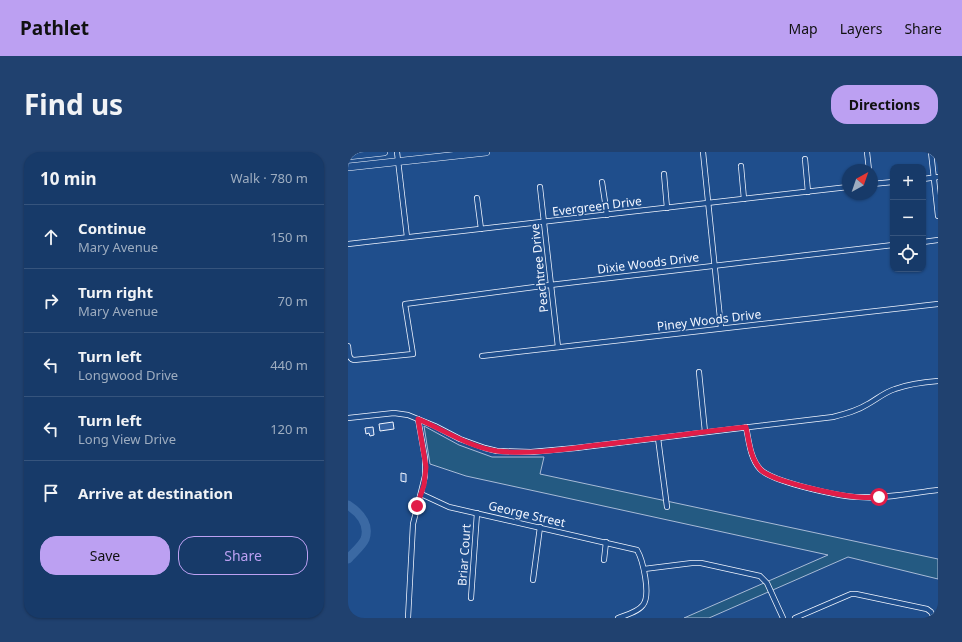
<!DOCTYPE html>
<html lang="en">
<head>
<meta charset="utf-8">
<style>
  body { margin:0; font-family:"Noto Sans",sans-serif; background:#20416f; color:#f1f3f6 }
  .controls { position:absolute; right:12px; top:12px; display:grid; overflow:hidden; border-radius:8px; box-shadow:0 1px 3px #0004 }
  .controls button { width:36px; height:36px; display:grid; place-items:center; padding:0; border:0; border-bottom:1px solid #36547d; background:#173a69; color:#f1f3f6; font:20px sans-serif }
  .compass { position:absolute; left:494px; top:12px; width:36px; height:36px; border-radius:50%; background:#173a69; box-shadow:0 1px 3px #0004; rotate:40deg }
  .stop { position:absolute; width:12px; height:12px; margin:-9px; border:3px solid #e11d48; border-radius:50%; background:#fff }
  .stop.end { background:#e11d48; border-color:#fff; box-shadow:0 1px 4px #0008 }
  .list { margin:0; padding:0; list-style:none }
  h2 { display:flex; justify-content:space-between; align-items:center; height:52px; margin:0; padding:0 16px; font-size:17px }
  h2 small { font-size:13px; font-weight:400; color:#9eadc0 }
  .list li { display:grid; grid-template-columns:26px 1fr auto; gap:12px; align-items:center; box-sizing:border-box; height:64px; padding:0 16px; border-top:1px solid #36547d }
  .list b { display:block; font-size:15px; white-space:nowrap }
  .list p { margin:0; font-size:13px; white-space:nowrap; color:#9eadc0 }
  .list em { font-size:13px; font-style:normal; color:#9eadc0 }
  .actions { display:flex; gap:8px; padding:12px 16px }
  .actions a { flex:1; padding:9px 0; border:1px solid #bca0f2; border-radius:16px; text-align:center; font-size:14px; color:#bca0f2 }
  .actions .main { background:#bca0f2; color:#111 }
  .icon { flex:none; width:22px; height:22px; fill:none; stroke:currentColor; stroke-width:2; stroke-linecap:round; stroke-linejoin:round }
  .map { position:relative; flex:none; width:590px; height:466px; overflow:hidden; border-radius:16px }
  header { display:flex; align-items:center; gap:24px; box-sizing:border-box; height:56px; padding:0 20px; background:#bca0f2; color:#111 }
  header strong { font-size:19px }
  nav { display:flex; gap:22px; margin-inline-start:auto; font-size:14px }
  .intro { display:flex; align-items:center; justify-content:space-between; box-sizing:border-box; height:96px; padding:0 24px }
  h1 { margin:0; font-size:28px }
  .button { padding:10px 18px; border-radius:16px; background:#bca0f2; color:#111; font-size:14px; font-weight:700 }
  main { display:flex; gap:24px; padding:0 24px }
  aside { flex:1; background:#173a69; border-radius:16px; box-shadow:0 1px 3px #0004 }
  .map>svg:first-child { display:block }
  .green { fill:#245a82; stroke:#a8bbd7 }
  .lines { fill:none; stroke-linecap:round; stroke-linejoin:round }
  .river { stroke:#3b69a3; stroke-width:9 }
  .building { fill:#3563a3; stroke:#f2f6ff }
  .minor-casing { stroke:#f2f6ff; stroke-width:6 }
  .secondary-casing { stroke:#f2f6ff; stroke-width:8 }
  .minor { stroke:#1f4e8c; stroke-width:4.5 }
  .secondary { stroke:#1f4e8c; stroke-width:7 }
  .route { stroke:#e11d48; stroke-width:5 }
  .labels { text-anchor:middle; dominant-baseline:central; stroke-width:3; stroke-linejoin:round; paint-order:stroke }
  .street-label { font-size:12px; fill:#f2f6ff; stroke:#1f4e8c }
</style>
</head>
<body>
<header>
<strong>Pathlet</strong>
<nav><a>Map</a><a>Layers</a><a>Share</a></nav>
</header>
<div class="intro"><h1>Find us</h1><a class="button">Directions</a></div>
<main>
<aside>
<h2>10 min<small>Walk · 780 m</small></h2>
<ul class="list">
<li><svg class="icon" aria-label="ahead" viewBox="0 0 24 24"><path d="M12 20V5M6 11l6-6 6 6"/></svg><div><b>Continue</b><p>Mary Avenue</p></div><em>150 m</em></li>
<li><svg class="icon" aria-label="right" viewBox="0 0 24 24"><path d="M7 20v-9h11M14 6l5 5-5 5"/></svg><div><b>Turn right</b><p>Mary Avenue</p></div><em>70 m</em></li>
<li><svg class="icon" aria-label="left" viewBox="0 0 24 24"><path d="M17 20v-9H6M10 6l-5 5 5 5"/></svg><div><b>Turn left</b><p>Longwood Drive</p></div><em>440 m</em></li>
<li><svg class="icon" aria-label="left" viewBox="0 0 24 24"><path d="M17 20v-9H6M10 6l-5 5 5 5"/></svg><div><b>Turn left</b><p>Long View Drive</p></div><em>120 m</em></li>
<li><svg class="icon" aria-label="arrive" viewBox="0 0 24 24"><path d="M6 21V4h12l-3 4 3 4H6"/></svg><div><b>Arrive at destination</b></div></li>
</ul>
<div class="actions"><a class="main">Save</a><a>Share</a></div>
</aside>
<div class="map">
<svg width="590" height="466" viewBox="0 0 590 466">
  <rect width="100%" height="100%" fill="#1f4e8c"/>
  <polygon class="green" points="76,274 111,293 144,305 196,305 192,322 590,407 590,427 500,405 361,466 336,466 480,403 118,324 82,312"/>
  <g class="lines">
    <path class="river" d="M0,353C12,361 22,372 17,387C14,394 5,401 0,407"/>
  </g>
  <g class="building">
    <polygon points="45,270 46,277 32,279 31,272"/>
    <polygon points="25,275 26,283 22,284 21,281 18,282 17,276"/>
    <polygon points="53,321 58,322 58,330 53,329"/>
  </g>
  <g class="lines">
    <g class="minor-casing">
      <g id="minor">
        <polyline points="49,0 59,85"/>
        <polyline points="355,0 373,176"/>
        <polyline points="519,0 521,18"/>
        <polyline points="583,0 590,64"/>
        <polyline points="457,7 460,40"/>
        <polyline points="393,14 396,47"/>
        <polyline points="316,22 319,56"/>
        <polyline points="575,27 590,25"/>
        <polyline points="254,30 259,63"/>
        <polyline points="524,32 545,30"/>
        <polyline points="192,35 210,195"/>
        <polyline points="129,46 133,77"/>
        <polyline points="575,90 590,88"/>
        <polyline points="0,92 500,35"/>
        <path d="M0,194C1,200 0,207 6,208L65,202L57,152L202,133L545,93"/>
        <polyline points="134,204 590,152"/>
        <polyline points="351,220 357,280"/>
        <path d="M0,266L46,261L60,263L87,274L112,287L137,296L149,299L183,300L228,296L485,265C497,262 509,259 520,252C529,247 537,240 547,237C561,232 576,230 590,229"/>
        <path d="M398,275C401,289 402,306 412,317C424,330 493,345 511,345C537,347 564,341 590,338"/>
        <polyline points="310,286 319,355"/>
        <path d="M73,342L101,355L289,398C295,408 303,443 295,453C290,460 278,463 270,466"/>
        <polyline points="256,408 258,390"/>
        <polyline points="296,417 344,411 353,411 412,424 419,431 435,466"/>
        <polyline points="185,428 192,375"/>
        <polyline points="123,446 129,361"/>
        <polyline points="60,466 65,372 77,324 77,306 70,267"/>
        <polyline points="447,466 503,442 508,442 579,457 583,460 586,466"/>
      </g>
    </g>
    <g class="secondary-casing">
      <g id="secondary">
        <polyline points="0,4 36,0"/>
        <polyline points="0,15 138,0"/>
      </g>
    </g>
    <use href="#minor" class="minor"/>
    <use href="#secondary" class="secondary"/>
  </g>
  <g class="lines">
    <path class="route" d="M69,354L76,333L78,315L70,267C96,278 121,295 149,299C183,303 217,297 250,293C299,288 349,280 398,275C401,289 402,306 413,318C425,330 490,343 509,345C516,346 524,345 531,345"/>
  </g>
  <g class="labels">
    <g class="street-label">
      <text transform="translate(249 54) rotate(-7)">Evergreen Drive</text>
      <text transform="translate(300 111) rotate(-7)">Dixie Woods Drive</text>
      <text transform="translate(191 116) rotate(-96)">Peachtree Drive</text>
      <text transform="translate(361 168) rotate(-7)">Piney Woods Drive</text>
      <text transform="translate(179 362) rotate(13)">George Street</text>
      <text transform="translate(116 403) rotate(-86)">Briar Court</text>
    </g>
  </g>
</svg>
<div class="controls">
<button>+</button>
<button>−</button>
<button><svg class="icon" aria-label="locate" viewBox="0 0 24 24"><circle cx="12" cy="12" r="6"/><path d="M12 2v4M12 18v4M2 12h4M18 12h4"/></svg></button>
</div>
<svg class="compass" viewBox="-18 -18 36 36"><path d="M0-13l5 13h-10z" fill="#e53935"/><path d="M0 13l5-13h-10z" fill="#9eadc0"/></svg>
<div class="stop" style="left:531px;top:345px"></div>
<div class="stop end" style="left:69px;top:354px"></div>
</div>
</main>
</body>
</html>
